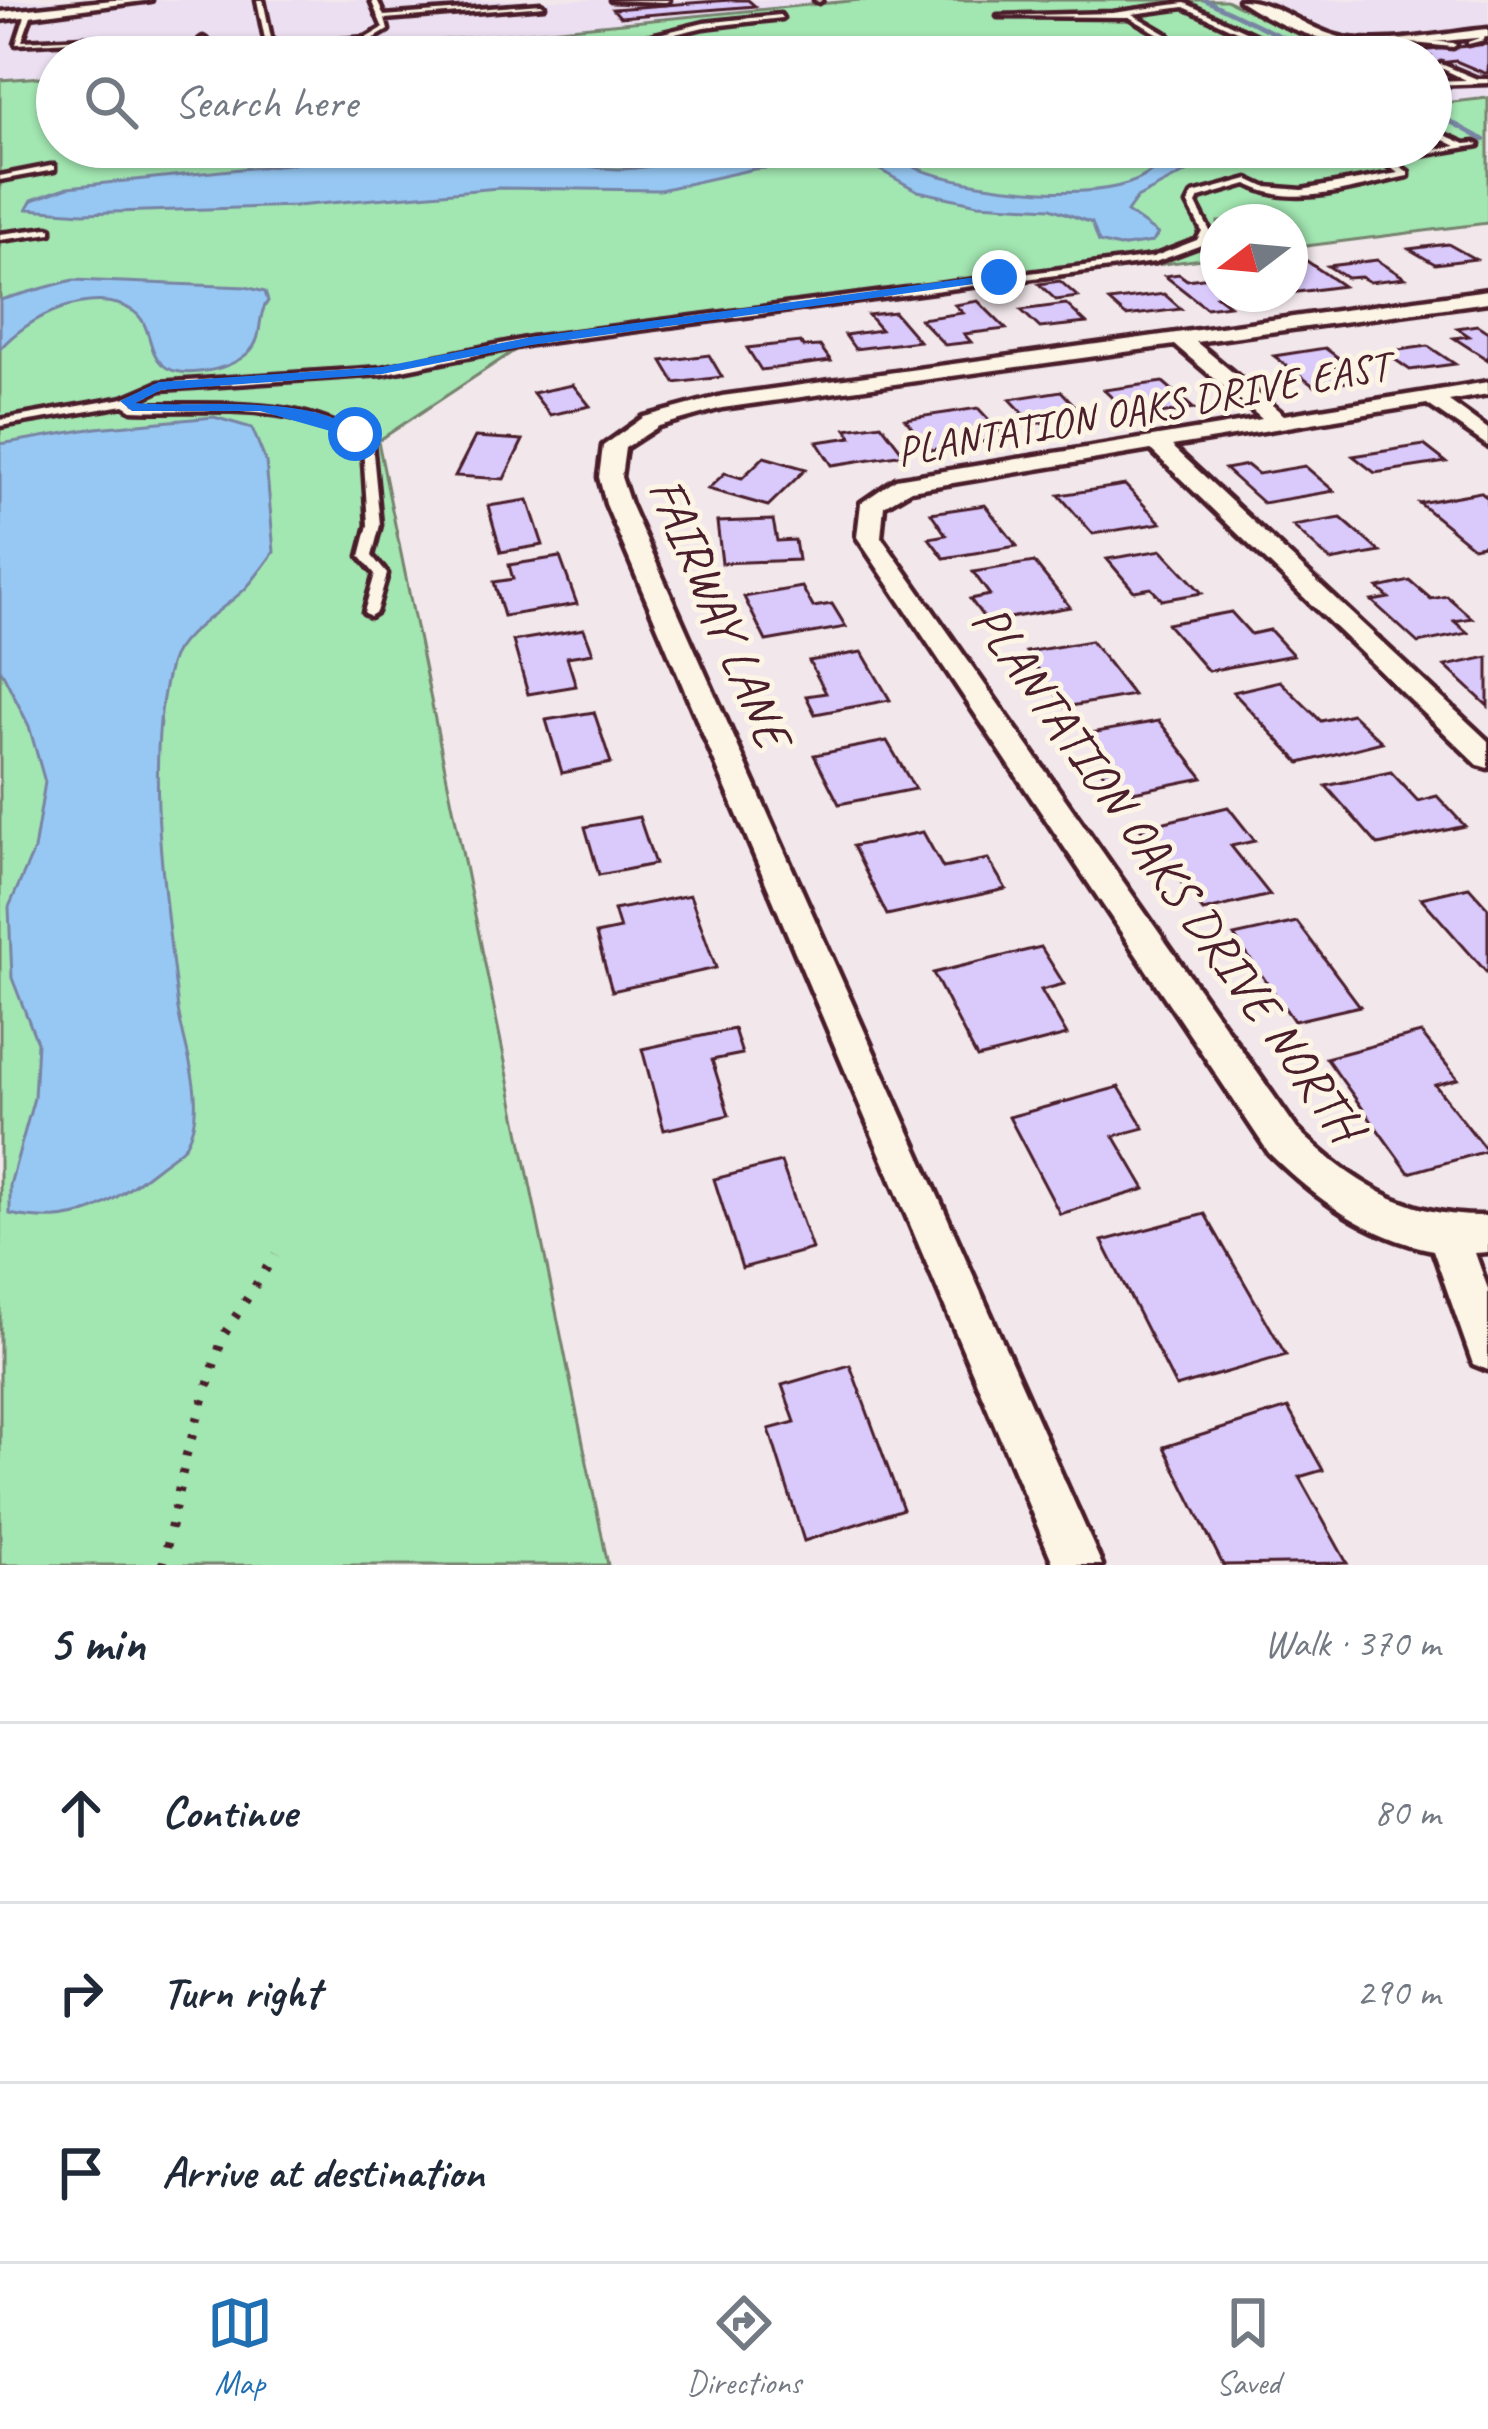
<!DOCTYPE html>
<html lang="en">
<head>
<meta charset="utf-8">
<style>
  body { margin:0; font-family:Caveat,sans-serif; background:#f2f2f3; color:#1f2937 }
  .compass { position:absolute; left:1200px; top:204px; width:108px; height:108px; border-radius:50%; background:#fff; box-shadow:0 3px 9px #0004; rotate:254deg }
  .stop { position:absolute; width:36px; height:36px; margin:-27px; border:9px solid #1a73e8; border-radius:50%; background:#fff }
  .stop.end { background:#1a73e8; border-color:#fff; box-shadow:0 3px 12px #0008 }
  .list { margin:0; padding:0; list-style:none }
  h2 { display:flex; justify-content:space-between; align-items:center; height:156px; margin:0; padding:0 48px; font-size:51px }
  h2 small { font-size:39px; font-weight:400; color:#747a83 }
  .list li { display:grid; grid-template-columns:78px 1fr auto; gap:36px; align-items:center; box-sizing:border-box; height:180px; padding:0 48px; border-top:3px solid #e0e1e3 }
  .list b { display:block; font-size:45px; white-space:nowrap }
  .list em { font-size:39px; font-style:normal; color:#747a83 }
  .icon { flex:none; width:66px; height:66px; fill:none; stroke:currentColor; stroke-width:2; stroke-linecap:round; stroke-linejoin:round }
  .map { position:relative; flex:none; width:1488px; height:1565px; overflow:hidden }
  .search { position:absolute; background:#fff; box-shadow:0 3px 9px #0004; left:36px; right:36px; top:36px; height:132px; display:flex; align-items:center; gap:30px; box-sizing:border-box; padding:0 42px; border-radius:66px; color:#747a83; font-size:45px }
  .sheet { height:696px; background:#fff }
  nav { display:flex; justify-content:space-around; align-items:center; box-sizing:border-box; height:168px; border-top:3px solid #e0e1e3; background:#fff; font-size:33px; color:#747a83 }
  nav a { display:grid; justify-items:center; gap:6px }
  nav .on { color:#1f6fb2 }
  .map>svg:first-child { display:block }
  .built { fill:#ebdff1 }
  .green { fill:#a2e6b1; stroke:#76826e; stroke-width:3 }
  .water { fill:#97c8f3; stroke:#7884a3; stroke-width:3 }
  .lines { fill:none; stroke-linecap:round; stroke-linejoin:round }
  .stream { stroke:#7884a3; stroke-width:4.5 }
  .building { fill:#dacafc; stroke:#4a1f2b; stroke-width:3 }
  .lane-casing { stroke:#4a1f2b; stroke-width:9 }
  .street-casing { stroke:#4a1f2b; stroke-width:9 }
  .path-far1 { stroke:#4a1f2b; stroke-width:3; stroke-dasharray:1.5 4.5; stroke-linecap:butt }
  .path { stroke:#4a1f2b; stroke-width:9; stroke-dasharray:4.5 14; stroke-linecap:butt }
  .lane { fill:#fcf5e5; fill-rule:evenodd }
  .street { fill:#fcf5e5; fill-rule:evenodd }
  .route { fill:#1a73e8 }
  .labels { text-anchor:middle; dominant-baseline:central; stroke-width:10; stroke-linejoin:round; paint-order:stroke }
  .far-street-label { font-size:42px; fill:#4a1f2b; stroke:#fcf5e5 }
  .street-label { font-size:51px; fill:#4a1f2b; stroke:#fcf5e5 }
</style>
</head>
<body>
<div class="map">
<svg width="1488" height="1565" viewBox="0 0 1488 1565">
  <rect width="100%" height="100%" fill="#f2e8ec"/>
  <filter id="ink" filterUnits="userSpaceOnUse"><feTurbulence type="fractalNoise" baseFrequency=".00833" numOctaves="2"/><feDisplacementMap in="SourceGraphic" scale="24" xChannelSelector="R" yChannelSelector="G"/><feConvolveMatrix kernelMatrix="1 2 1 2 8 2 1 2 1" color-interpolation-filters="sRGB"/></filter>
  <g filter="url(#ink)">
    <g class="built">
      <polygon points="0,0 895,0 271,57 57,57 57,76 0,80"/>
      <polygon points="1259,0 1488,0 1488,98 1444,104 1431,97 1431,57 1347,57 1328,48 1342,37"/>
    </g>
    <g class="green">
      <polygon points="860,0 1226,0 1347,57 271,57"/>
      <polygon points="57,76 57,147 1431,147 1431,97 1444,103 1488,98 1488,223 1290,248 1290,222 1218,222 1218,257 520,347 378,441 608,1565 0,1565 0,80"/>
    </g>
    <g class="water">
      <path d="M451,147H548L551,154C616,183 655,163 721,152C761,144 827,144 868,148C889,150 906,166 927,172C977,188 1109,207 1152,171L1148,161L1125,147H1165L1192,169L1137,198L1127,212L1158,234L1152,242L1119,247L1099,242L1092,223L1051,208L978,204L918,191L862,160L754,169L660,190L498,188L296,206L83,213L27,209L32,200L68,187Z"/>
      <path d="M73,280L246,287L265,292L268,301C256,316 264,337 250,351C237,364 217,370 199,372C138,379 160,328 133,311C93,285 27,317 0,349V300Z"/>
      <path d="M214,417L252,428L266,462L274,552C265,564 256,577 246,588C224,610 178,634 170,665C143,763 166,900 177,1001C181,1044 210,1101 186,1144C181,1152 166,1160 158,1167C106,1207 78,1228 10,1214V1185L34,1098L37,1042L12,978L9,907L34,850L45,782L29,726L0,668V444L96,428Z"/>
    </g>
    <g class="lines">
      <g class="stream">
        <polyline points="1205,0 1324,57"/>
        <polyline points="1431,111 1484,140"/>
      </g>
    </g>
    <g class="building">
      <polygon points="730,0 748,0 755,6 620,17 613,9"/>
      <polygon points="1488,44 1488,73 1484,73 1456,61 1431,64 1431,57 1389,54"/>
      <polygon points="1448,244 1475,259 1435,264 1409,249"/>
      <polygon points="1301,257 1343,286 1290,293 1290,259"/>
      <polygon points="1377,260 1405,278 1370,282 1361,277 1347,278 1328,266"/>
      <polygon points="1179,274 1187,280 1218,276 1218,294 1235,294 1217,296 1229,305 1206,308 1165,276"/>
      <polygon points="1060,281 1078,297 1056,300 1039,284"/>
      <polygon points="1164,294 1181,309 1126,316 1109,301"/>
      <polygon points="978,301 1006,329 964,334 971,342 945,345 920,319 963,313 955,305"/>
      <polygon points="1066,304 1086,323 1040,328 1021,310"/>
      <polygon points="894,312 919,341 855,349 845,335 881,330 868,315"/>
      <polygon points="1477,325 1488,332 1488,360 1454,338 1469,336 1457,328"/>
      <polygon points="800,342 804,347 820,346 831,361 761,370 747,348"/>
      <polygon points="1428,346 1455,364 1410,370 1384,352"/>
      <polygon points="1325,348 1344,362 1331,364 1354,381 1315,387 1274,356"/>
      <polygon points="709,355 722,377 675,383 662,361"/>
      <polygon points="1163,382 1194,409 1133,418 1104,390"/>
      <polygon points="573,385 590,406 550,415 533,393"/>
      <polygon points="1061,391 1093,425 1062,429 1054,421 1033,424 1010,399"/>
      <polygon points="978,408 1006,438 931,450 905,419"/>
      <polygon points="881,424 904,454 832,465 817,442 852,437 846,429"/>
      <polygon points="475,437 523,440 504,479 455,476"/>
      <polygon points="1424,445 1446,462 1375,473 1353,456"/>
      <polygon points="764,457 806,469 768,506 708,489 725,473 742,478"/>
      <polygon points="1247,465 1258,474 1305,466 1334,491 1263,503 1225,469"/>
      <polygon points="1125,485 1161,523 1093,534 1059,495"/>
      <polygon points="1480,492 1488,498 1488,544 1473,547 1419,503"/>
      <polygon points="528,500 543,545 501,552 488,506"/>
      <polygon points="985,505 1017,546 944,558 929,538 946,535 931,513"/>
      <polygon points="1341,518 1380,552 1331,561 1293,526"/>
      <polygon points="773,520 777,541 795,540 798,560 722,563 717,522"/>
      <polygon points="1162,550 1202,593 1162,600 1151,588 1134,591 1107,559"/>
      <polygon points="560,557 577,604 504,616 494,582 513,579 509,565"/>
      <polygon points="1034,562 1070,607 987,622 970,599 990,595 973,572"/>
      <polygon points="1410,581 1431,599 1447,596 1472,618 1454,621 1468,633 1418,643 1372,601 1389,598 1378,588"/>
      <polygon points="802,587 813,607 832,604 846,627 766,641 744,597"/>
      <polygon points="1231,612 1251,634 1270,630 1293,655 1208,671 1167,624"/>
      <polygon points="584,629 593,653 567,657 576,686 528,694 513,641"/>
      <polygon points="1091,641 1133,695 1065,707 1026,652"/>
      <polygon points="862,652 890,700 815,714 806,696 826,693 809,661"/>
      <polygon points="1488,657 1488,706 1445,666"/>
      <polygon points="1280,681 1321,721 1352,714 1382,742 1300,763 1233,692"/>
      <polygon points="594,712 611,763 562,773 546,720"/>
      <polygon points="1159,721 1203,778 1118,795 1101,770 1116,768 1091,733"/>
      <polygon points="887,741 915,789 839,804 814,755"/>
      <polygon points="1391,772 1418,801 1437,796 1465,826 1378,845 1326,786"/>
      <polygon points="1228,807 1255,841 1231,846 1270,895 1203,911 1140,828"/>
      <polygon points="639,817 655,864 599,875 585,827"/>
      <polygon points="923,832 943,868 988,859 1006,889 887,915 853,846"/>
      <polygon points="1469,887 1488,908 1488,974 1421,898"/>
      <polygon points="690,895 716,968 612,991 596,934 620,929 614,910"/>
      <polygon points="1297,922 1360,1006 1294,1021 1234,936"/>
      <polygon points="1041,947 1064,984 1041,990 1067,1035 977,1058 933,973"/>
      <polygon points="734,1029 742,1054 712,1060 729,1115 664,1130 642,1049"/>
      <polygon points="1421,1033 1458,1079 1435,1085 1487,1151 1409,1173 1326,1058"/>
      <polygon points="1119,1087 1144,1128 1114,1136 1145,1189 1060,1214 1009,1117"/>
      <polygon points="781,1162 812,1249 742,1268 714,1179"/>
      <polygon points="1205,1214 1286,1355 1176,1387 1102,1241"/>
      <polygon points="850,1365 903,1509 804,1541 769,1429 795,1422 782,1385"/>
      <polygon points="1288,1408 1323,1470 1299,1477 1347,1563 1223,1565 1164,1447"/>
    </g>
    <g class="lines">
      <g class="lane-casing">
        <g id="lane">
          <polygon points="257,0 263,0 271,38 282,45 366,38 383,28 371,0 377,0 384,16 541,4 544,6 385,19 388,30 368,42 210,55 201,48 200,40 203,38 206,40 206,46 211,51 276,46 265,39"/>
          <polygon points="611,0 669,0 666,2"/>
          <polygon points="815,0 822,0 819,2"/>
          <polygon points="1185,3 1301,57 1293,57 1184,7 1132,14 1168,35 1166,38 1129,17 998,16 1113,13"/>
          <polygon points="29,11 32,13 22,41 86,38 89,40 16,44 26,13"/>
          <polygon points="780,15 782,18 704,27 630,45 535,57 517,57 630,41 704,23"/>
          <polygon points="1480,32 1485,33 1484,40 1468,44 1468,42 1479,38"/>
          <polygon points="1405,39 1453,43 1456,45 1453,47 1403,42"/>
          <polygon points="1348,41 1352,41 1375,57 1368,57 1348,43"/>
          <polygon points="396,47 438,57 396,51 309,57"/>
          <polygon points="1441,64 1477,79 1488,79 1488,83 1431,85 1431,81 1466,80 1439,67"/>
          <path d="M1431,129L1465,144L1475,143L1479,145L1391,160L1408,172V176C1358,186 1295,210 1247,184L1199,198L1196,204L1210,231L1204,244L1155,262L531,344L382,374L161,389L133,402L135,404C220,407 297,394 372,443L380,525L372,556L387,574L376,612L370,616L364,612L375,574L360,556L368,525L363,446C292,399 213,413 132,410L124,405L0,426V420L124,398L159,383L382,368L531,338L1153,257L1197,240L1202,231L1188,204L1193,194L1248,179L1265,187L1302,190L1398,173L1382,161L1347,155L1343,147H1351L1353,151L1384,157L1456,146L1431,134Z"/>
          <polygon points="976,147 997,147 901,161 897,159"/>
          <polygon points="51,166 54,166 54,170 0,180 0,176"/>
          <polygon points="48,228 51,229 51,233 0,240 0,234"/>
        </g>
      </g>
      <g class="street-casing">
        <g id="street">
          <polygon points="113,0 151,0 0,20 0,12"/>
          <path d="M1239,0C1274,0 1303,27 1336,36C1376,48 1445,33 1488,29V37C1388,45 1328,60 1239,0Z"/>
          <path d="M1488,290V302L1196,342L1284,415L1488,382V394L1449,401L1488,429V446L1427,404L1172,446L1488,741V768L1478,765L1151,450L911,490L884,506L881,537L1297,1129C1354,1184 1407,1218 1488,1216V1252L1475,1253L1488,1289V1370L1473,1364L1433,1250C1367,1237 1316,1199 1269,1153L857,537L861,503L896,479L1262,419L1175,345L722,408L659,426L625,448L621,477L630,504L1102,1565H1054L606,504L599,477L603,446L644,417L722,396Z"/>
        </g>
      </g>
      <polyline class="path-far1" points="825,167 885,161"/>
      <polyline class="path" points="163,1565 186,1456 223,1336 275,1255"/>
      <use href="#lane" class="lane"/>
      <use href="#street" class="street"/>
    </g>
  </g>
  <path class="route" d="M999,274L1003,280L531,345L382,374L161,390L135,403C199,409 309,391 362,434L355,438L260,411H132L120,401L159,382L382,367L531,337Z"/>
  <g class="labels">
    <g class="far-street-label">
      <text transform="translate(1143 409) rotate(-10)">PLANTATION OAKS DRIVE EAST</text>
    </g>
    <g class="street-label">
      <text transform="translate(720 612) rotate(67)">FAIRWAY LANE</text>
      <text transform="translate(1168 872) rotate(55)">PLANTATION OAKS DRIVE NORTH</text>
    </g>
  </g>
</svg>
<svg class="compass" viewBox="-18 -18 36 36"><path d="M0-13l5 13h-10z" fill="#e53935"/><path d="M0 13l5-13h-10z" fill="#747a83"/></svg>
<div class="stop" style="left:355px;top:434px"></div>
<div class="stop end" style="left:999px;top:277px"></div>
<div class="search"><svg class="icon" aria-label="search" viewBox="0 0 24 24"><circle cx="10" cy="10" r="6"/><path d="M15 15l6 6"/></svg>Search here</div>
</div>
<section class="sheet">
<h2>5 min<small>Walk · 370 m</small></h2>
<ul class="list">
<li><svg class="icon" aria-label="ahead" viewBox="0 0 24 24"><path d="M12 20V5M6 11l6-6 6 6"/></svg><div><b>Continue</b></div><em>80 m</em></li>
<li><svg class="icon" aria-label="right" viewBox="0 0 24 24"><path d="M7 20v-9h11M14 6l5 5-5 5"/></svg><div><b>Turn right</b></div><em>290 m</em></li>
<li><svg class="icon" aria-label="arrive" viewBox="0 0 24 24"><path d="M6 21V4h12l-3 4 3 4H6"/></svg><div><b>Arrive at destination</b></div></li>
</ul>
</section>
<nav>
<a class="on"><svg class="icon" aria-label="map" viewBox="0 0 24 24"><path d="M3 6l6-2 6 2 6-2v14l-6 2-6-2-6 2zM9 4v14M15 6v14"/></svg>Map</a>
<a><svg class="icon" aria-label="directions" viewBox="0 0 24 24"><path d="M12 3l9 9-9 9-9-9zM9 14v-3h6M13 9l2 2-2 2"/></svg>Directions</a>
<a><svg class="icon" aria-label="saved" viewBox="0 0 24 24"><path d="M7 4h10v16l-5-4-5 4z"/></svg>Saved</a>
</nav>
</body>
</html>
